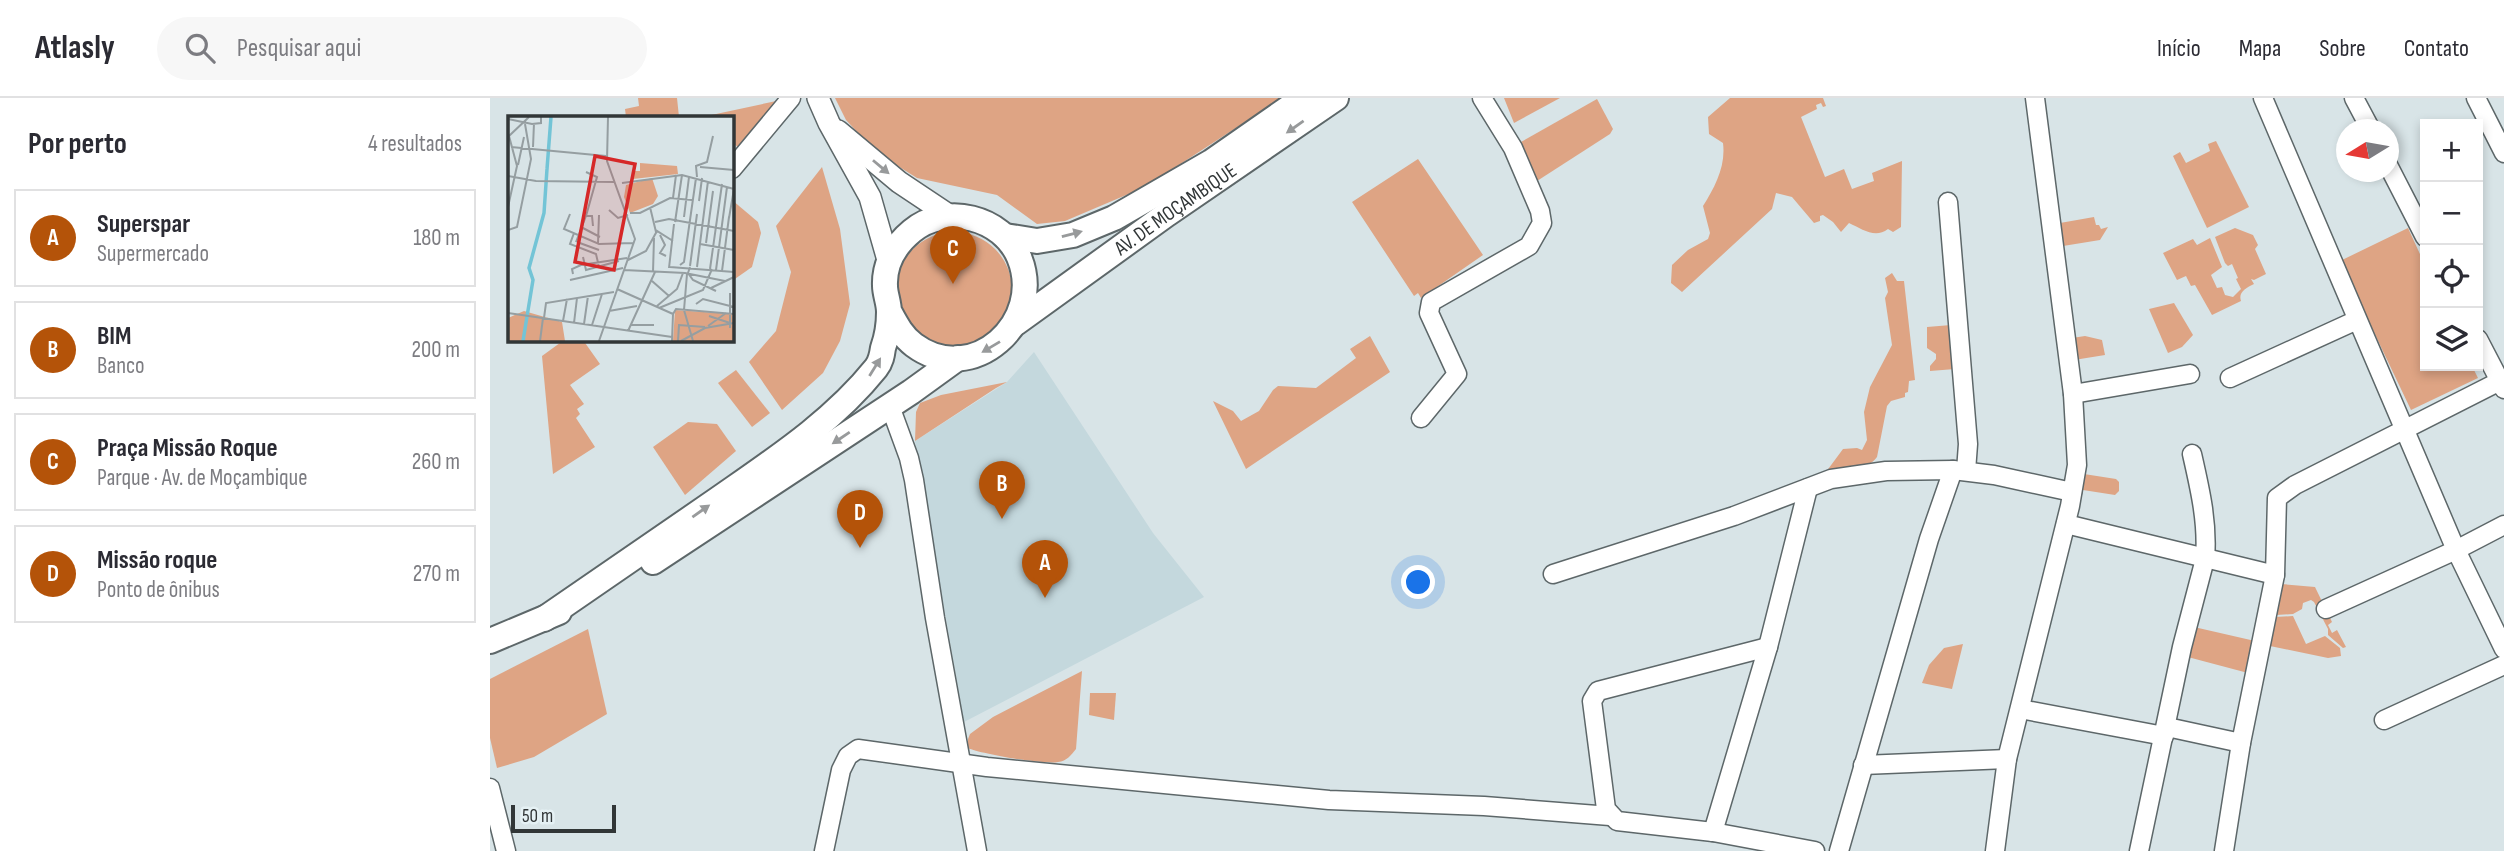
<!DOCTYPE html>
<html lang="pt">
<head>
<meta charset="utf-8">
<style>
  body { margin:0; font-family:"Sofia Sans Condensed",sans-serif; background:#f7f7f7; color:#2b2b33 }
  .controls { position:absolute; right:21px; top:21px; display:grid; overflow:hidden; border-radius:0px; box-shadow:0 4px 10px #0003 }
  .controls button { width:63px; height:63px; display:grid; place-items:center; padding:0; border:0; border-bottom:2px solid #e1e1e2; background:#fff; color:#2b2b33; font:35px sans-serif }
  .compass { position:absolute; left:1846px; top:21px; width:63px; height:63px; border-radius:50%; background:#fff; box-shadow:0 4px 10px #0003; rotate:259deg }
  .scale { position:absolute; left:21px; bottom:18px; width:105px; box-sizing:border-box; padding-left:7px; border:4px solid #313637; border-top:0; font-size:19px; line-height:24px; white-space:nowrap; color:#313637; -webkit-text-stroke:5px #e5f1f4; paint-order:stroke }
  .you { position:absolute; left:929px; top:485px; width:24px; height:24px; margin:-18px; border:5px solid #fff; border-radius:50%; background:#1a73e8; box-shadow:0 0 0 10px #1a73e833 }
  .badge { display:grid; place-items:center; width:46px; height:46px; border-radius:50%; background:#b45309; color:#fff; font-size:23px; font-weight:700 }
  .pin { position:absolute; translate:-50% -58px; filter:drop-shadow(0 2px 4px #0008) }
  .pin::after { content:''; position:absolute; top:37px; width:24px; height:21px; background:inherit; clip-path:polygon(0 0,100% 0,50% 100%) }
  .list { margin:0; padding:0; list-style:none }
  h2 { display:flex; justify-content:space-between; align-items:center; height:91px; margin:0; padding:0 28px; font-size:30px }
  h2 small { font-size:23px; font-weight:400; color:#7c7c81 }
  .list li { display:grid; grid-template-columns:46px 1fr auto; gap:21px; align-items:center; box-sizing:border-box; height:98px; margin:0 14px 14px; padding:0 14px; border:2px solid #e1e1e2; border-radius:0px }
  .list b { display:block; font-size:26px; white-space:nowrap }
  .list p { margin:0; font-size:23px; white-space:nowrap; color:#7c7c81 }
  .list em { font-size:23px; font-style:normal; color:#7c7c81 }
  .icon { flex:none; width:38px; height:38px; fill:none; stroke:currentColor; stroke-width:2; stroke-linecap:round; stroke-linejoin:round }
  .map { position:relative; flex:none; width:2014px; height:753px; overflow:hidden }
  header { display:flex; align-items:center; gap:42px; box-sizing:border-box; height:98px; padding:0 35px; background:#fff; border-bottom:2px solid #e1e1e2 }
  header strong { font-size:33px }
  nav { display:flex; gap:38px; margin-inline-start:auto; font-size:24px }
  .search { width:490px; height:63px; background:#f7f7f7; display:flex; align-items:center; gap:18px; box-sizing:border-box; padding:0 24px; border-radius:38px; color:#7c7c81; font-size:26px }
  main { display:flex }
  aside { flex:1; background:#fff }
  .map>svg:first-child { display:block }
  .built { fill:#c4d8dd }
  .green { fill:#dea484 }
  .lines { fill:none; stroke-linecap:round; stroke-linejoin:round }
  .minor-casing { stroke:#5d6769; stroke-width:21 }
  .major-casing { stroke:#5d6769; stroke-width:24 }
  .highway-casing { stroke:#5d6769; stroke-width:28 }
  .minor { stroke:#fff; stroke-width:18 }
  .major { stroke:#fff; stroke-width:21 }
  .highway { stroke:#fff; stroke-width:24 }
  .oneway { fill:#989a9b }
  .labels { text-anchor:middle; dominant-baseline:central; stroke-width:5; stroke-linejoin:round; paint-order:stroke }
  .street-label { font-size:21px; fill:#313637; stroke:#e5f1f4 }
  .inset-river { fill:none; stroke:#73c4d6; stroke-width:3.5 }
  .inset-road { fill:none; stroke:#959ea1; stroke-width:2 }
  .view { fill:#d62828; fill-opacity:0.15; stroke:#d62828; stroke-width:3.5 }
  .inset-edge { fill:none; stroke:#313637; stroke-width:3.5 }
</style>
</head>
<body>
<header>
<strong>Atlasly</strong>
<div class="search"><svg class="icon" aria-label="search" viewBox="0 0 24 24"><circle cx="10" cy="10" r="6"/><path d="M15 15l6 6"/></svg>Pesquisar aqui</div>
<nav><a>Início</a><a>Mapa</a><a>Sobre</a><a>Contato</a></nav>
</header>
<main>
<aside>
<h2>Por perto<small>4 resultados</small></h2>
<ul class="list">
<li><span class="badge">A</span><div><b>Superspar</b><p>Supermercado</p></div><em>180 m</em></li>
<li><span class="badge">B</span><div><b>BIM</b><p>Banco</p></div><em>200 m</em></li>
<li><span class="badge">C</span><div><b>Praça Missão Roque</b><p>Parque · Av. de Moçambique</p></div><em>260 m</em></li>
<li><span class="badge">D</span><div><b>Missão roque</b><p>Ponto de ônibus</p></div><em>270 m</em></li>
</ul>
</aside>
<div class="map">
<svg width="2014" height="753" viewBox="0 0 2014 753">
  <rect width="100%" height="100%" fill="#d8e4e7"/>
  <polygon class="built" points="544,254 663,435 714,499 474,624 425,343 517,284"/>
  <g class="green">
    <polygon points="148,0 187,0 189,19 136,19 135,11 149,8"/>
    <polygon points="345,0 792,0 655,89 575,123 547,126 507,97 427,80 387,55 356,22"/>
    <polygon points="1014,0 1070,0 1024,25"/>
    <path d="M1240,0H1333L1336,8L1333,9L1331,5L1326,7L1327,11L1311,19L1335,79L1354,71L1362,91L1384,83L1382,75L1412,63L1411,129L1403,134L1398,131C1385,141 1372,131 1359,125L1351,134L1343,124L1333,117L1330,118V123L1324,125L1302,99L1286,95L1282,111L1192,194L1181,185L1182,167L1198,152L1218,141L1220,135L1213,108C1225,89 1236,68 1233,45L1219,36L1218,19Z"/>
    <polygon points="1107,1 1123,31 1120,36 1047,83 1031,44"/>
    <polygon points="291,2 251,52 242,44 242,19 212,19"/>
    <polygon points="1726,43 1759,109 1717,130 1683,58 1690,54 1696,65 1720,53 1718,46"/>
    <polygon points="928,61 993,157 931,200 928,195 924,198 862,104"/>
    <polygon points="332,69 350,131 360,206 350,243 333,275 292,312 259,264 286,233 301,174 286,128"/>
    <polygon points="242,102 268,124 271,135 262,169 242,183"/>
    <polygon points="1604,119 1606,127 1609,127 1611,131 1618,129 1610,142 1573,148 1570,125"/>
    <path d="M1745,130L1763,137L1768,147L1765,151L1776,176L1764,182L1761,181L1764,186C1756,190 1748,194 1751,203L1722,217L1705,187L1701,188L1696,178L1687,182L1673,155L1703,141L1707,147L1720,140L1732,169L1721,177L1727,190L1732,189L1735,197L1743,199L1751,191L1746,181L1748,180L1742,166L1738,168L1735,165L1725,139Z"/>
    <polygon points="1918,130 1935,167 1935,268 1982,268 1988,280 1921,312 1850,163"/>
    <circle cx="464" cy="192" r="58"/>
    <path d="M1402,175L1407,183H1414L1425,282L1419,283L1418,294L1415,295V299L1401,303L1397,308L1387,359C1377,373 1350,374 1333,378L1353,351L1367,350L1372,352L1377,342L1374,314L1380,289L1402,247L1395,200L1398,194L1395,180Z"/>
    <polygon points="1684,205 1703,237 1692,249 1678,255 1659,211"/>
    <polygon points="1461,227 1465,271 1440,273 1440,268 1446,261 1446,256 1437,250 1437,229"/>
    <polygon points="880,238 900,274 756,371 723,303 743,313 751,323 769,313 783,292 788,288 826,290 866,260 860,251"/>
    <polygon points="1595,238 1612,242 1615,257 1584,262 1582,240"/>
    <polygon points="74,242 93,242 110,266 80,287 94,306 87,311 90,316 86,320 105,349 63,376 52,258"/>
    <polygon points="246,272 280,315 262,329 228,285"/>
    <polygon points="517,284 506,290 425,343 426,314 430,305 451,297"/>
    <polygon points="198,324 227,326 246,353 195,397 163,349"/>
    <polygon points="1594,376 1626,381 1629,384 1629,393 1625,397 1593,392"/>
    <polygon points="1791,486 1825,489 1842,524 1838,527 1842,535 1847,532 1856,549 1853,550 1838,537 1838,531 1824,504 1821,502 1813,505 1812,511 1803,516 1786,517"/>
    <polygon points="1803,518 1816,546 1835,538 1850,550 1851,558 1838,560 1780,548 1785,519"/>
    <polygon points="1704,529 1765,543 1758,575 1694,558"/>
    <polygon points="98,531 117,616 44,659 7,670 0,640 0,581"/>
    <polygon points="1473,546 1462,591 1432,585 1439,567 1454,550"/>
    <path d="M592,573L586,651C581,657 577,663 568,664C555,667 491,656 478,650V641L480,636L503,619Z"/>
    <polygon points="600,595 626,595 624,622 599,617"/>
  </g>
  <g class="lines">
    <g class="minor-casing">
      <g id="minor">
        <polyline points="1773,0 1966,452 2014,551"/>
        <polyline points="1864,0 1881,32"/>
        <polyline points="1986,0 2014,55"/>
        <polyline points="1898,67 1935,139"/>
        <polyline points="242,71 301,0"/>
        <polyline points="1458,104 1478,346 1476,373"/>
        <polyline points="1988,241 2014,291"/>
        <polyline points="1740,280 1867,222"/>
        <polyline points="1583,296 1700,276"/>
        <polyline points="400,308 419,360 424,382 445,520 487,753"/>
        <polyline points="931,320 967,276 939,215 941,204 1039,148 1052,125 1050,113 1023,50 992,0"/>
        <polyline points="1576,426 1785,477"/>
        <polyline points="1063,476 1244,418 1341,381 1396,373 1463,372 1504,377 1582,394"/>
        <polyline points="1836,511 1966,452 2014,427"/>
        <polyline points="1278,549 1108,593 1102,603 1116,711 1127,723 1223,734 1325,753"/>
        <polyline points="1530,611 1674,638"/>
        <polyline points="1894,622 2014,567"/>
        <polyline points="1677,629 1751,645"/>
        <polyline points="1373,667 1517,661"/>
        <polyline points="0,690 16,753"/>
        <polyline points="1223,734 1278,549 1318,390"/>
        <polyline points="334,753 351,672 358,658 368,651 497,669 839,702 994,708 1120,718"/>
        <polyline points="1349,753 1439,441 1463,372"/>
        <polyline points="1505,753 1517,661 1580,408 1587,367 1583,296 1545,0"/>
        <path d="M1649,753L1692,549L1715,461C1718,425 1710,391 1702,356"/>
        <polyline points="1734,753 1751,645 1785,477 1787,400 1805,387 2010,283"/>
      </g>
    </g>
    <g class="major-casing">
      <g id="major">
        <polyline points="328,0 339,25 380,99 398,162"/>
        <polyline points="348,33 409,84 460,118"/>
      </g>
    </g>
    <g class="highway-casing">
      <g id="highway">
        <polyline points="515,138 547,143 583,137 624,120 721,64 813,0"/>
        <path id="s1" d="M526,225L677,116L846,0"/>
        <polyline points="163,464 421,294 468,260"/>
        <path d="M54,521C110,482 167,443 224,404C281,364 342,325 386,270C391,264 392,257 393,250C397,239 399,225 399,214C399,205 395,196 395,188C394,166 405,147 422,133C456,105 512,119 529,159C556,224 482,290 424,247C412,238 406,226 399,213"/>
        <polyline points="0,543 69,514"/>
      </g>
    </g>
    <use href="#minor" class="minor"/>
    <use href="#major" class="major"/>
    <use href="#highway" class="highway"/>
  </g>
  <defs><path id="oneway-solid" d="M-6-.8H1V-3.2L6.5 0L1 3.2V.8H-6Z" transform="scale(1.75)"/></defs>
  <g class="oneway">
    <use href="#oneway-solid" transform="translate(805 29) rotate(145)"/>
    <use href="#oneway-solid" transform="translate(391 69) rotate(40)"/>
    <use href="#oneway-solid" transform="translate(582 136) rotate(-15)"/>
    <use href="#oneway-solid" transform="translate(501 249) rotate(149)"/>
    <use href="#oneway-solid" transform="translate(385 269) rotate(-58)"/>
    <use href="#oneway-solid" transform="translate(351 340) rotate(146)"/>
    <use href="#oneway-solid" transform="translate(211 413) rotate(-35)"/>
  </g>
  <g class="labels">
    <g class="street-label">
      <text stroke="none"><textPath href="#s1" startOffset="196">AV. DE MOÇAMBIQUE</textPath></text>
    </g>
  </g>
  <g transform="translate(18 18)">
    <rect width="226" height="226" fill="#d8e4e7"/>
    <path d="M132,47L169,50L170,58L125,63L124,55H132ZM144,62L150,80L145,88L122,97L116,81L118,69ZM167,194L224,198L226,225H165ZM16,195L54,206L57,225H0V202Z" fill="#dea484"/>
    <path class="inset-river" d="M39,53L43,1M15,225L25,164L21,152L36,97L39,53"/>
    <path class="inset-road" d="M0,3L24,8L33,7V1M3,31L98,40M25,31L26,7M10,49L16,21M192,51L226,54M0,60L28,65L107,66M189,61L188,50L199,46L205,20M114,67L174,59L226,73M165,82L168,59M191,85L194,62M0,91L9,50L1,20L21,1M142,91L148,116M101,94L110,102L120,99M122,97H132L162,82L184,84M62,98L56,113L91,128L125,127M78,100L89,61L78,56M176,101L181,61M221,102L226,73M147,106L161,103L226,115M167,106L174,59M73,111L92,121M0,114L9,111L23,43L17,8M226,115V147M66,117L62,128L88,138L91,151M152,119L157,129L152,137L158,140M68,126L78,100H84L85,110M69,126L91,134M90,127L91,99M198,127L205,75M192,128L226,134M75,141L78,154L111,145M120,144L138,135L149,115L165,125M172,149L176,146L188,62M182,150L189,98M162,151L226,156M182,151L180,157L185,164L208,175M189,151L200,65M161,152L166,108M202,153L214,68M116,154L177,157L217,165M208,154L219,71M214,155L221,101M145,156L146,122M65,158L64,153L73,149L119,142M62,164L115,152M144,165L161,180M203,172L226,161M109,173L165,198M222,177V212M188,188L195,183L226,191M149,190L169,173L175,157M151,192L195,174L204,153M176,194L179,158M176,194L185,225M101,195L129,190M0,197L164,221M165,198L168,193L226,198M201,200L222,207M36,202L38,187L106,176M55,205L59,183M66,207L69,182M76,208L80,180M84,209L94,178M123,209H146M200,210L218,197M120,215L147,156M32,225L35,202M91,225L127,123L99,45L100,1M164,225L165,198M170,225L171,209L197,211M173,225L197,212L226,207"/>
    <path class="view" d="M87,40L127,48L106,154L67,146Z"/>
    <rect width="226" height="226" class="inset-edge"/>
  </g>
</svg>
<div class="controls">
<button>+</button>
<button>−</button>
<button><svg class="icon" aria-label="locate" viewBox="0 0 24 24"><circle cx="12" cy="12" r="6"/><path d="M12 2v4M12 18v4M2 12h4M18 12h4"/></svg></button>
<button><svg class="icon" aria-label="layers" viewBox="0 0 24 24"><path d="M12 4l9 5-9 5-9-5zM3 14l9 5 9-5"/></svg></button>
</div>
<svg class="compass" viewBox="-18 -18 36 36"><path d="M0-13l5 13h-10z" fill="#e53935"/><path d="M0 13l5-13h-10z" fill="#7c7c81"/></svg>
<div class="scale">50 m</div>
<div class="you"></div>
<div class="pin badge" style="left:555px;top:500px">A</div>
<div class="pin badge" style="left:512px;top:421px">B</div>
<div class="pin badge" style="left:463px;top:186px">C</div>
<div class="pin badge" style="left:370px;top:450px">D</div>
</div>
</main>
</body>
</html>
